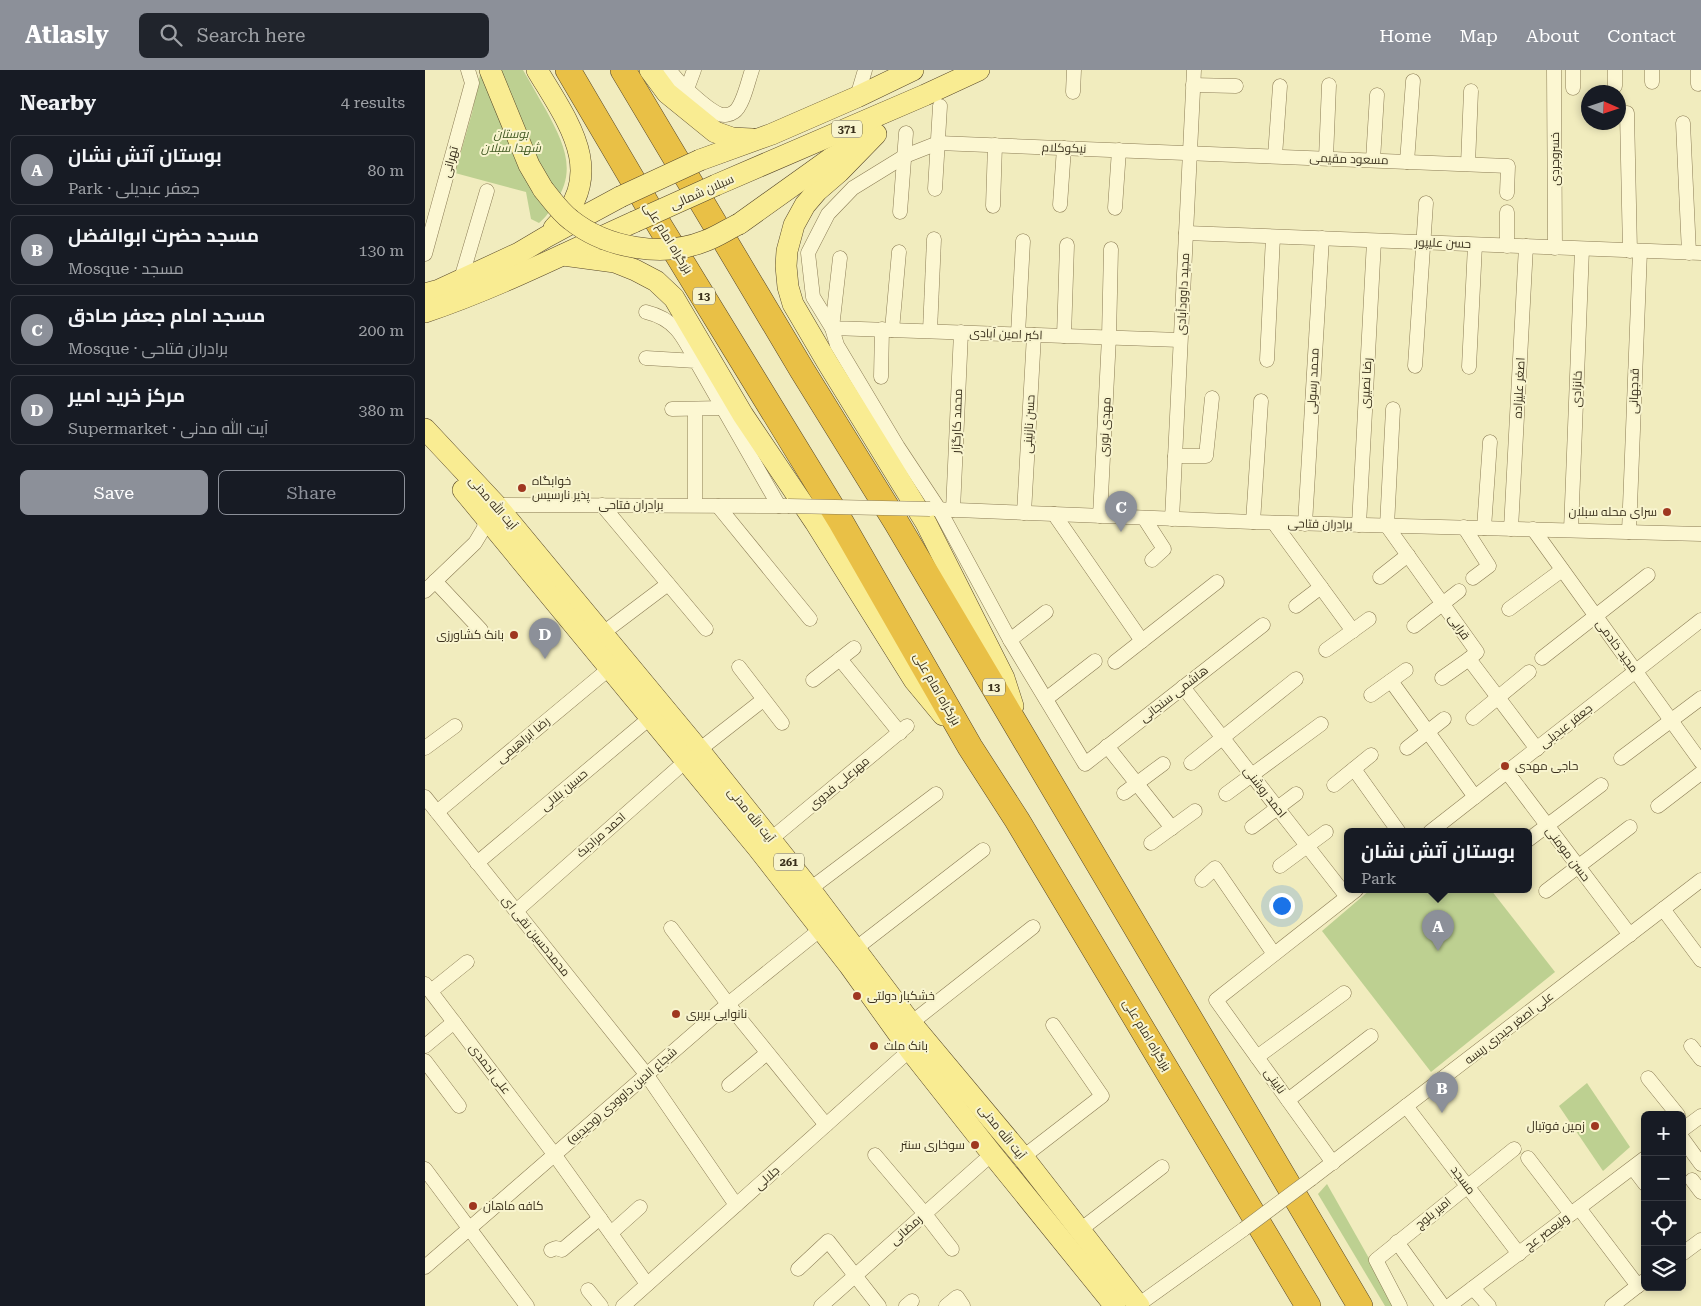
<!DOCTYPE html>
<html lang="en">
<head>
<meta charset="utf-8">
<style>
  body { margin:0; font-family:"Roboto Serif",Cairo,serif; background:#20242c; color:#f1f3f6 }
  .controls { position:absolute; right:15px; bottom:15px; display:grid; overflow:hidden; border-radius:8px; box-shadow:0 2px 8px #0003 }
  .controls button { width:45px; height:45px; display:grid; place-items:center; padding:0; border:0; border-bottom:1px solid #363941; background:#171b24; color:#f1f3f6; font:25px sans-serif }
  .compass { position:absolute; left:1156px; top:15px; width:45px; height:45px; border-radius:50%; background:#171b24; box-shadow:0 2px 8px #0003; rotate:93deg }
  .you { position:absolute; left:856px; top:835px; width:18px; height:18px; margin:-12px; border:4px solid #fff; border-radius:50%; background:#1a73e8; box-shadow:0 0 0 8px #1a73e833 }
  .badge { display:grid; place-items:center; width:32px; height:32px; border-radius:50%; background:#8c9099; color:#fff; font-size:16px; font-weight:700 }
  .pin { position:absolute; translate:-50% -41px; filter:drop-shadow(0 1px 2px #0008) }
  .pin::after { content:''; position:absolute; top:26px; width:18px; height:15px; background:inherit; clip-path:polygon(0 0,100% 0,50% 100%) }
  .popup { position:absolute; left:919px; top:758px; width:188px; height:65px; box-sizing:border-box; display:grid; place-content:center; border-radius:8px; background:#171b24; filter:drop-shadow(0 1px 4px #0005); font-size:16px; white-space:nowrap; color:#9ea1a6 }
  .popup b { font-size:19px; color:#f1f3f6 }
  .popup::after { content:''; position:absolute; left:50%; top:100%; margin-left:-10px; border:10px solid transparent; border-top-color:#171b24 }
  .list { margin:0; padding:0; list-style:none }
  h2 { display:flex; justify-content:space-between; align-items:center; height:65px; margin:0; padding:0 20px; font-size:21px }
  h2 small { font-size:16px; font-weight:400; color:#9ea1a6 }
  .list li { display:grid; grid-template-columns:32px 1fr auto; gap:15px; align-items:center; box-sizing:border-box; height:70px; margin:0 10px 10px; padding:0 10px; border:1px solid #363941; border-radius:8px }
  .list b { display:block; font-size:19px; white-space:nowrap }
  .list p { margin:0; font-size:16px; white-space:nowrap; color:#9ea1a6 }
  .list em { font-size:16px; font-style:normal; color:#9ea1a6 }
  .actions { display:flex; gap:10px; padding:15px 20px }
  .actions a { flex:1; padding:11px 0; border:1px solid #8c9099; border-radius:8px; text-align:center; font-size:18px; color:#8c9099 }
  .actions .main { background:#8c9099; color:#fff }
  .icon { flex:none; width:28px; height:28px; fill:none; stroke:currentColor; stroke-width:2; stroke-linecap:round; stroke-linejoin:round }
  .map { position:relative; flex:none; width:1276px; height:1236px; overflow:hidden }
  header { display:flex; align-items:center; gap:30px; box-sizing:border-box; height:70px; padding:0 25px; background:#8c9099; color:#fff }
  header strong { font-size:24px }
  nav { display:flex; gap:28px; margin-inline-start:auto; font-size:18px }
  .search { width:350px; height:45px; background:#20242c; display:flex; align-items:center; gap:12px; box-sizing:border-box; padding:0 18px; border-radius:8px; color:#9ea1a6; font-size:19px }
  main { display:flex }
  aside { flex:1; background:#171b24 }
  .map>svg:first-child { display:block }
  .green { fill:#bdd091 }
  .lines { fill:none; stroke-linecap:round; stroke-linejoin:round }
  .street-casing { stroke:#8b7c55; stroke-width:15 }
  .primary-casing { stroke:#58482a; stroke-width:22 }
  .highway-casing { stroke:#58482a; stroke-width:26 }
  .street { stroke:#fcf7d2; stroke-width:14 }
  .primary { stroke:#f9ec92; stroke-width:21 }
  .highway { stroke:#e9c046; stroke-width:25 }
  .street-bridge-casing { stroke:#8b7c55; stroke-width:15; stroke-linecap:butt }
  .primary-bridge-casing { stroke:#58482a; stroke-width:22; stroke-linecap:butt }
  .street-bridge { stroke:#fcf7d2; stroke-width:14 }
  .primary-bridge { stroke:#f9ec92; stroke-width:21 }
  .poi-dot { fill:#9f3720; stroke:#f8f4ce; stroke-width:2 }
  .labels { text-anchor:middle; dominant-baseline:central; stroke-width:4; stroke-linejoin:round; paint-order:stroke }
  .shield { fill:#f8f4ce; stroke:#726a51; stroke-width:1 }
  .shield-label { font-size:11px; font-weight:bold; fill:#392f1b }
  .park-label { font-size:12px; font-style:italic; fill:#3f5720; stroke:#f8f4ce }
  .street-label { font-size:12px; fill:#392f1b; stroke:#f8f4ce }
  .poi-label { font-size:12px; fill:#392f1b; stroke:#f8f4ce; text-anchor:start }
</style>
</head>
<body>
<header>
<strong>Atlasly</strong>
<div class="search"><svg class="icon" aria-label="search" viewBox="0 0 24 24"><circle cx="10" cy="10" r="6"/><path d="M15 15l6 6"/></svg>Search here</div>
<nav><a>Home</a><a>Map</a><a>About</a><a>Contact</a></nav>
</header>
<main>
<aside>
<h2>Nearby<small>4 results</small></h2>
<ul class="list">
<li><span class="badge">A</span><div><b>بوستان آتش نشان</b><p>Park · جعفر عبدیلی</p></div><em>80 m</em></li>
<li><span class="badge">B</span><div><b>مسجد حضرت ابوالفضل</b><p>Mosque · مسجد</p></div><em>130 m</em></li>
<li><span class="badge">C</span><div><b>مسجد امام جعفر صادق</b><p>Mosque · برادران فتاحی</p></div><em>200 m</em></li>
<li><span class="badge">D</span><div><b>مرکز خرید امیر</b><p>Supermarket · آیت الله مدنی</p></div><em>380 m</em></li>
</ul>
<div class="actions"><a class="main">Save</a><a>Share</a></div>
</aside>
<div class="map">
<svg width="1276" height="1236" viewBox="0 0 1276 1236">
  <rect width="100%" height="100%" fill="#f1ecbe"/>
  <g class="green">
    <path d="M56,0H98C106,13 113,27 121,40C138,72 153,100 130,133C125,141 121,147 114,153L106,149L101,122L30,103L47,43Z"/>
    <polygon points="945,820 1066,820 1130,902 1006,1002 897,861"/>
    <polygon points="1162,1013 1205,1077 1178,1101 1134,1036"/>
    <polygon points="902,1114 971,1236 960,1236 893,1124"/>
  </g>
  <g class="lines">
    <g class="street-casing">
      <g id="street">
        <path d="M245,0C251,11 282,39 294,44C298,46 305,45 309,42C318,36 323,11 327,0"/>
        <polyline points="1129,0 1130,178"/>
        <polyline points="1227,0 1227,12"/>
        <polyline points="1273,14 1273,0"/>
        <polyline points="768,15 811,16"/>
        <polyline points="1190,16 1190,0"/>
        <polyline points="1148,18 1148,0"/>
        <polyline points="262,19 269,0"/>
        <polyline points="648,22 649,0"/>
        <polyline points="432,27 440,0"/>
        <polyline points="1202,43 1205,181"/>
        <polyline points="1258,53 1264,183"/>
        <polyline points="850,86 855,16"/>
        <polyline points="901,88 904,15"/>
        <polyline points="948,90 952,25"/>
        <polyline points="982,92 988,11"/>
        <polyline points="1043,94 1046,21"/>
        <polyline points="510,119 515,36"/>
        <polyline points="635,135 639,78"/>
        <polyline points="568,136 570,75"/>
        <polyline points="690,138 694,80"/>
        <polyline points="475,142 481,63"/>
        <polyline points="761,163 1276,183"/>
        <polyline points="1082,176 1082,142"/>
        <polyline points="0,184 47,13 43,0"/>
        <polyline points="415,188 407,258 755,270"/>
        <polyline points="36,209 62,121"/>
        <path d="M221,242C250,249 258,266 271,291"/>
        <polyline points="467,260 474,182"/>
        <polyline points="505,261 509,169"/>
        <polyline points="593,264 598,171"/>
        <polyline points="639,266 642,175"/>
        <polyline points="221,288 271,291 354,436"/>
        <polyline points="842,290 848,167"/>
        <polyline points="990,296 1001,133"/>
        <polyline points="1044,297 1050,175"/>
        <polyline points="456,307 457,259"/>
        <polyline points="247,339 298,338"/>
        <polyline points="270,339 270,435"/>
        <polyline points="968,339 962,456 1052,582 1044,589 1112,679"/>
        <polyline points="750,386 781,386 787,328"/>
        <polyline points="71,435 363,436"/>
        <polyline points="177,435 281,559"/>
        <polyline points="293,436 385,549"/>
        <polyline points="507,439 828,452 1276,464"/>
        <polyline points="528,440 536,262"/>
        <polyline points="599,443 609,265"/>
        <polyline points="629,444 717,571"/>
        <polyline points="675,446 684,267 686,179"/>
        <polyline points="719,448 739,479 727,490"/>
        <polyline points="747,449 769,0"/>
        <polyline points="828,452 836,331"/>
        <polyline points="849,453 928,561"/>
        <polyline points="880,454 897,168"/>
        <polyline points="934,455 949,171"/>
        <polyline points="1039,457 1064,496 1048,508"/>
        <polyline points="1059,458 1065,372"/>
        <polyline points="1086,459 1101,176"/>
        <polyline points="1108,459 1276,692"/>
        <polyline points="1146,460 1157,179"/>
        <polyline points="1204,462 1215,181"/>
        <polyline points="955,507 983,485"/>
        <polyline points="10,511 56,560"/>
        <polyline points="0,521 50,473 59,458 60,446"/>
        <polyline points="871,536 896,517"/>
        <polyline points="1084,539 1137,500"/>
        <polyline points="838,555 660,694 585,570 514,439 473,377 412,275 407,258 388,227 383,183 403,144 428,118 480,86 513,73 1083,96 1082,123"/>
        <polyline points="989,556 1034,521"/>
        <polyline points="178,563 243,514"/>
        <polyline points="585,570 621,542"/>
        <polyline points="901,580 944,549"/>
        <polyline points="1117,588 1223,505"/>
        <polyline points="415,589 475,663"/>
        <polyline points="690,592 792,512"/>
        <polyline points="314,597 357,653"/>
        <polyline points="1017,608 1044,589"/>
        <polyline points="388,610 429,578"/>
        <polyline points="966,611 1050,727"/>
        <polyline points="758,617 922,827"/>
        <polyline points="946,625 981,600"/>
        <polyline points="621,629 670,591"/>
        <polyline points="1048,648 1104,602"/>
        <polyline points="682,676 747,758"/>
        <polyline points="0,678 30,656"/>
        <polyline points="982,678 1019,649"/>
        <polyline points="274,680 338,630"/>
        <polyline points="1196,688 1276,628"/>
        <polyline points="766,693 871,609"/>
        <polyline points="929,699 974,762"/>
        <polyline points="1082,702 1205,865"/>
        <polyline points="909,715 946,685"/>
        <polyline points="699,723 738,694"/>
        <polyline points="801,724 896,654"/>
        <polyline points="0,727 221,1004 311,1135"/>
        <polyline points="1233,736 1276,703"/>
        <polyline points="12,742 185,598"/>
        <polyline points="827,757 871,724"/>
        <polyline points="1005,762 1276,550"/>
        <polyline points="346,769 482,656"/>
        <polyline points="1103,770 1176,715"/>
        <polyline points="726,773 770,741"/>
        <polyline points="52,793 226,647"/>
        <polyline points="855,796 901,762"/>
        <polyline points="777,810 790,798 849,884"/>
        <polyline points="385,819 511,724"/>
        <polyline points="1121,821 1205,757"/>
        <polyline points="1238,839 1276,890"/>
        <polyline points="91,841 262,690"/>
        <polyline points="246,858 303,934 401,1055"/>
        <polyline points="430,879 558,780"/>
        <polyline points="0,914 129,1084 222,1214"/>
        <polyline points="6,921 42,892"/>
        <polyline points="486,953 608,857"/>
        <polyline points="0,976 29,952"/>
        <polyline points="1266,976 1276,989"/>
        <polyline points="832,987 919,923"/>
        <polyline points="0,991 34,1036"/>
        <polyline points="1223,1008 1253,1045"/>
        <polyline points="304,1015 342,983"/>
        <polyline points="863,1030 946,966"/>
        <polyline points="981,1036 1094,1184"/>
        <polyline points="1257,1060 1276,1046"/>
        <polyline points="1257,1068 1276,1094"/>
        <polyline points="450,1085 500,1144 527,1179"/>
        <polyline points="598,1087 677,1026 628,955"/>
        <polyline points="1103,1088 1146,1144"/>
        <polyline points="908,1093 791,930 931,820"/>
        <polyline points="1208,1098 1220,1114"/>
        <polyline points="0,1099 102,1236"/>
        <polyline points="886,1109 1276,810"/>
        <polyline points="1267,1110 1276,1122"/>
        <polyline points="1154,1138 1213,1216"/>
        <polyline points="655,1160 737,1097"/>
        <polyline points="186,1163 215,1137"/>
        <polyline points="972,1172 1018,1236"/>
        <polyline points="126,1180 131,1178 137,1180 175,1148"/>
        <polyline points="1257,1184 1276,1170"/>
        <polyline points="0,1197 303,934 396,859"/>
        <polyline points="373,1199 403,1171 454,1236"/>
        <polyline points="1048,1218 1064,1236"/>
        <polyline points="163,1220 176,1236"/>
        <polyline points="713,1235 819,1159"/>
        <polyline points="198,1236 485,980"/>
        <polyline points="396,1236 567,1084"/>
        <polyline points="481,1236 487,1231"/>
        <polyline points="521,1236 532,1227 538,1236"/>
        <polyline points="975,1236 951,1190 1089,1079"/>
        <polyline points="1024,1236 1220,1088"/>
        <polyline points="1187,1236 1219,1211"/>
      </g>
    </g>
    <g class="primary-casing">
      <g id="primary">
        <polyline points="65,0 104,95 118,119"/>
        <path d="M112,0C143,52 184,104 129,158"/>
        <polyline points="225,0 242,23 290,62 307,68 327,69"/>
        <polyline points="451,64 414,102 392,121 380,135 369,155 362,181 361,196 363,217 368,234 402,292 501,453 579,608 588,636"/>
        <polyline points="275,90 347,64 432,27 488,0"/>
        <polyline points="291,115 500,25 554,0"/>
        <polyline points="314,154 405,89 432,74"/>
        <polyline points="138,185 190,192 210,200 231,211 249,228 318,345 390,452 489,610 518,645"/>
        <polyline points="0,224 14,220 94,183 121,167 195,127"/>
        <path d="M0,242C72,218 140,183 209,152"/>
        <polyline points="0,359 71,435 274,680 385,819 486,953 598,1087 714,1236"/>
        <polyline points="38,420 332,777 424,895 485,980 567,1084 690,1236"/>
      </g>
    </g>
    <g class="highway-casing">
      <g id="highway">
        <polyline points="143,0 236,158 416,452 545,677 592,750 883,1236"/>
        <polyline points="198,0 377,300 471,452 935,1236"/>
      </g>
    </g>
    <use href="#street" class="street"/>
    <use href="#primary" class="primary"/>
    <use href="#highway" class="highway"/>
    <g class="street-bridge-casing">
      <g id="street-bridge">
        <polyline points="363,436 505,439"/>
        <polyline points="819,1159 886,1109"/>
      </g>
    </g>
    <g class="primary-bridge-casing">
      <g id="primary-bridge">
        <path d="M118,119C127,130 135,142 146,150C181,178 238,188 280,171C292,167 303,159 314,154"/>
        <polyline points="195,127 275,90"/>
        <polyline points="209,152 291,115"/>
      </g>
    </g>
    <use href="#street-bridge" class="street-bridge"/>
    <use href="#primary-bridge" class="primary-bridge"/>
  </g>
  <g class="poi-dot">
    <circle cx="97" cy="418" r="5"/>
    <circle cx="1242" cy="442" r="5"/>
    <circle cx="89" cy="565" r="5"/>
    <circle cx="1080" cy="696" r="5"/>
    <circle cx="432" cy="926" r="5"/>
    <circle cx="251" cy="944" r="5"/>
    <circle cx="449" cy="976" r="5"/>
    <circle cx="1170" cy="1056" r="5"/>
    <circle cx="550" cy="1075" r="5"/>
    <circle cx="48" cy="1136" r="5"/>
  </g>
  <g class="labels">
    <g class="shield">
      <rect x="407" y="50.5" width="30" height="17" rx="4"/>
      <rect x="268" y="217.5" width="22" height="17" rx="4"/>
      <rect x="558" y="608.5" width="22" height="17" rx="4"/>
      <rect x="349" y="783.5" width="30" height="17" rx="4"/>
    </g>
    <g class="shield-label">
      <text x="422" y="59">371</text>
      <text x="279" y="226">13</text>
      <text x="569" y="617">13</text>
      <text x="364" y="792">261</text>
    </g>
    <g class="park-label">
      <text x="86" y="64">بوستان<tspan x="86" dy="14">شهدا سبلان</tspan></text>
    </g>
    <g class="street-label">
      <text transform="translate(639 78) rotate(2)">نیکوکلام</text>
      <text transform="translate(924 89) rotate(2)">مسعود مقیمی</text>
      <text transform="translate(1130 89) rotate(-90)">خسروجردی</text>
      <text transform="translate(25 92) rotate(-75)">تهرانی</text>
      <text transform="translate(277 122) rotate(-24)">سبلان شمالی</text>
      <text transform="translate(243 168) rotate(58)">بزرگراه امام علی</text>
      <text transform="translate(1018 173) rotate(2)">حسن علیپور</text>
      <text transform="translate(758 224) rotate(-87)">مجید داوودآبادی</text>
      <text transform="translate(581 264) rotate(2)">اکبر امین آبادی</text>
      <text transform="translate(888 311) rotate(-87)">محمد رسولی</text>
      <text transform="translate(941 313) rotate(-87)">رضا نصیری</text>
      <text transform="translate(1094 318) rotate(-87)">اصغر علیزاده</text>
      <text transform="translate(1152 319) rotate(-88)">خانزادی</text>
      <text transform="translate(1209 321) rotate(-88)">قدجهانی</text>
      <text transform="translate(532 351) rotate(-88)">محمد کارگزار</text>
      <text transform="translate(604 354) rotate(-87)">حسن نازنینی</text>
      <text transform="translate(680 357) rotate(-87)">مهدی نوری</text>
      <text transform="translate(68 433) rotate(49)">آیت الله مدنی</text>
      <text x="206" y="435">برادران فتاحی</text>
      <text transform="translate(895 454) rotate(1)">برادران فتاحی</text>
      <text transform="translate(1034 557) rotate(55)">قرایی</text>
      <text transform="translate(1192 576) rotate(54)">مجید خادمی</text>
      <text transform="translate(512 619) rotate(60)">بزرگراه امام علی</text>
      <text transform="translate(749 624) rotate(-38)">هاشمی سنجانی</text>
      <text transform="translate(1141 656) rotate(-38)">جعفر عبدیلی</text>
      <text transform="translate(98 670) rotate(-40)">رضا ابراهیمی</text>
      <text transform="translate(414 713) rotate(-40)">مهرعلی فدوی</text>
      <text transform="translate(139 720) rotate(-40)">حسین بلالی</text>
      <text transform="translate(840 722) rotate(52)">احمد روشنی</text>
      <text transform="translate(326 745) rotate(51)">آیت الله مدنی</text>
      <text transform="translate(176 765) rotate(-41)">احمد مرادبک</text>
      <text transform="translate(1143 784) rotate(53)">حسن مومنی</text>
      <text transform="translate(111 866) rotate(51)">محمدحسین نقی ای</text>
      <text transform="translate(1084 958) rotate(-38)">علی اصغر حیدری ریسه</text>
      <text transform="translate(722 965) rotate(59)">بزرگراه امام علی</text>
      <text transform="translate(65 999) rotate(53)">علی احمدی</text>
      <text transform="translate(850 1011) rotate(55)">نایینی</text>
      <text transform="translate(197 1026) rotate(-41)">شجاع الدین داوودی (وحیدیه)</text>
      <text transform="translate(577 1062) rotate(51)">آیت الله مدنی</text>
      <text transform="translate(342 1108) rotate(-42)">جلالی</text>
      <text transform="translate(1038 1110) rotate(53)">مسجد</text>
      <text transform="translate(1008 1143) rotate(-39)">امیر بلوچ</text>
      <text transform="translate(481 1160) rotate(-42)">رمضانی</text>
      <text transform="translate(1122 1162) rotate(-37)">ولیعصر عج</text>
    </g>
    <g class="poi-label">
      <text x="107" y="411">خوابگاه<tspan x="107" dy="14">پذیر نارسیس</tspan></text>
      <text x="1232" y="442" text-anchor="end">سرای محله سبلان</text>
      <text x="79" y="565" text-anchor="end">بانک کشاورزی</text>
      <text x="1090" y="696">حاجی مهدی</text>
      <text x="442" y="926">خشکبار دولتی</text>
      <text x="261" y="944">نانوایی بربری</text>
      <text x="459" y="976">بانک ملت</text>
      <text x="1160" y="1056" text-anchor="end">زمین فوتبال</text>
      <text x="540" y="1075" text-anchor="end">سوخاری سنتر</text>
      <text x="58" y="1136">کافه ماهان</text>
    </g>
  </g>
</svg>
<div class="controls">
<button>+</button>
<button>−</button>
<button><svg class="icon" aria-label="locate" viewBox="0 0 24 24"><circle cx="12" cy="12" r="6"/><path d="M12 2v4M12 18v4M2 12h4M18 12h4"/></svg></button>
<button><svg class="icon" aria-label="layers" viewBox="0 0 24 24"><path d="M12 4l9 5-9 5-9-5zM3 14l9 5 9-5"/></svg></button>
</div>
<svg class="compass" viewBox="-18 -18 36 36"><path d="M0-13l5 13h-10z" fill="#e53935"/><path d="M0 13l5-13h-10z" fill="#9ea1a6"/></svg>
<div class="you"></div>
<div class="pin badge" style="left:1013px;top:881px">A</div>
<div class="popup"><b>بوستان آتش نشان</b>Park</div>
<div class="pin badge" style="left:1017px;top:1043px">B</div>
<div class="pin badge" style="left:696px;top:462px">C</div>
<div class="pin badge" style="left:120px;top:589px">D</div>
</div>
</main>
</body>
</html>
